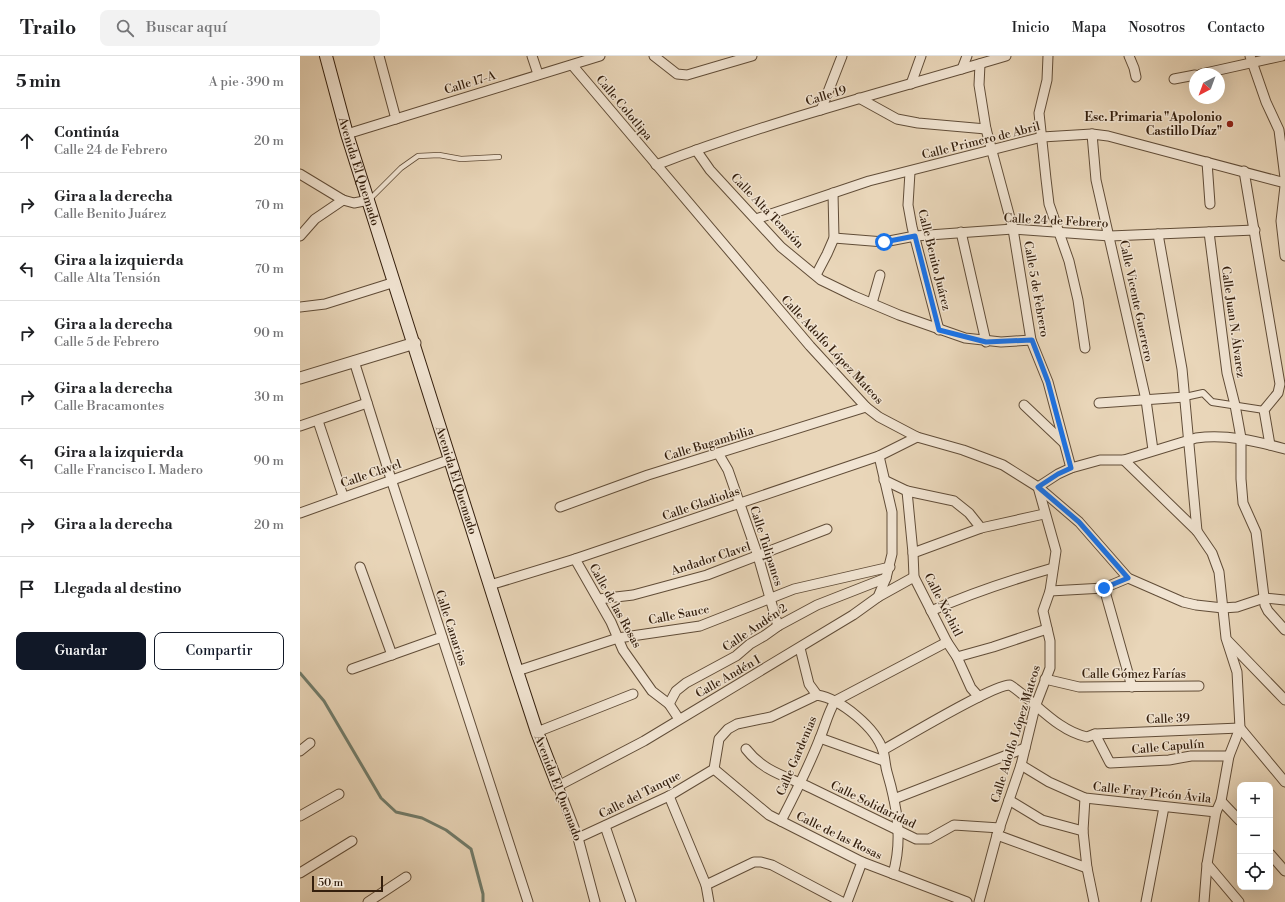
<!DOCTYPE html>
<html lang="es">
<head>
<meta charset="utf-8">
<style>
  body { margin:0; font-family:"Libre Bodoni",serif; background:#f2f2f2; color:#202124 }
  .controls { position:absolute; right:12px; bottom:12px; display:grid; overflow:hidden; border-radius:8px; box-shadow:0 4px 16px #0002 }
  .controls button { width:36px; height:36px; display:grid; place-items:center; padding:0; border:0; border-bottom:1px solid #e0e0e0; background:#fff; color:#202124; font:20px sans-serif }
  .compass { position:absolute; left:889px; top:12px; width:36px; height:36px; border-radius:50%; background:#fff; box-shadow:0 4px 16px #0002; rotate:221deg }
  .scale { position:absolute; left:12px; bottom:10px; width:71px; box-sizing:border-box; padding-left:4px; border:2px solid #341f0d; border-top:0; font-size:11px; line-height:14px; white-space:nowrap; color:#341f0d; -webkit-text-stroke:3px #f1e4d2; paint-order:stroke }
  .stop { position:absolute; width:12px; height:12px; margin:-9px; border:3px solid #1a73e8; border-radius:50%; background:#fff }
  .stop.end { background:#1a73e8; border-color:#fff; box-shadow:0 1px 4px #0008 }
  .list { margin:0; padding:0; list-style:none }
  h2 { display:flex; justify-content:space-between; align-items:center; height:52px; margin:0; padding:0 16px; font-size:17px }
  h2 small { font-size:13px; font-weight:400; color:#757577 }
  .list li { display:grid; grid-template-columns:26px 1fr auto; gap:12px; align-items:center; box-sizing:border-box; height:64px; padding:0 16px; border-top:1px solid #e0e0e0 }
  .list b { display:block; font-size:15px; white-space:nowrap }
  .list p { margin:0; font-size:13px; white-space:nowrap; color:#757577 }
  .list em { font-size:13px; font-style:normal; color:#757577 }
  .actions { display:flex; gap:8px; padding:12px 16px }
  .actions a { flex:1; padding:9px 0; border:1px solid #111827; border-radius:8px; text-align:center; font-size:14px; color:#111827 }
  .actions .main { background:#111827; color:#fff }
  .icon { flex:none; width:22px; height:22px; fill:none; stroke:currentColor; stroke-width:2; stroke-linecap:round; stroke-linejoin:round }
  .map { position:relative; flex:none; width:985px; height:846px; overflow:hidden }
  header { display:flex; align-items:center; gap:24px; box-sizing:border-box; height:56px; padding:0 20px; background:#fff; border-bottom:1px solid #e0e0e0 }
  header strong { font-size:19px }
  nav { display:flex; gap:22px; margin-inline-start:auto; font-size:14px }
  .search { width:280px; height:36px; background:#f2f2f2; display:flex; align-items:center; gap:10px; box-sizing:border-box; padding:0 14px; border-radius:8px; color:#757577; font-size:15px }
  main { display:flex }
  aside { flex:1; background:#fff }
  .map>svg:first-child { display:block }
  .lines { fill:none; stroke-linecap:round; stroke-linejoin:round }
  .stream { stroke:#717c6b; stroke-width:3 }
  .service-casing { stroke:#614d38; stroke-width:6 }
  .pedestrian-casing { stroke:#614d38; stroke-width:8 }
  .minor-casing { stroke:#614d38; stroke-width:11 }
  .tertiary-casing { stroke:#614d38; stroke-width:13 }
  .secondary-casing { stroke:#341f0d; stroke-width:14 }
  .service { stroke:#f1e4d2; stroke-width:4.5 }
  .pedestrian { stroke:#f1e4d2; stroke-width:6 }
  .minor { stroke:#f1e4d2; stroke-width:9 }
  .tertiary { stroke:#f1e4d2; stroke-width:11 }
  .secondary { stroke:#f1e4d2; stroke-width:12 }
  .route { stroke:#1a73e8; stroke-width:5 }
  .poi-dot { fill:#8f2418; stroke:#f1e4d2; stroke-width:1.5 }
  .labels { text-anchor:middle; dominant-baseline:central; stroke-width:3; stroke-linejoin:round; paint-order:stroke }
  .street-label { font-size:12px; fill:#341f0d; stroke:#f1e4d2 }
  .poi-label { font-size:12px; font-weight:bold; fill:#341f0d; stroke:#f1e4d2; text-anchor:end }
</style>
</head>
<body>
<header>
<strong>Trailo</strong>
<div class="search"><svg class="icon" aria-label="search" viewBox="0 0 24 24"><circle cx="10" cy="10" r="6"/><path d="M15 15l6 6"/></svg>Buscar aquí</div>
<nav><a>Inicio</a><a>Mapa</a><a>Nosotros</a><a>Contacto</a></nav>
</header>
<main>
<aside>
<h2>5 min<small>A pie · 390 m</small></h2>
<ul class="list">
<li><svg class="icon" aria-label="ahead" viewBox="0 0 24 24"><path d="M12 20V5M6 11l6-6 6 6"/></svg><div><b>Continúa</b><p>Calle 24 de Febrero</p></div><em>20 m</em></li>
<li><svg class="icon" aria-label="right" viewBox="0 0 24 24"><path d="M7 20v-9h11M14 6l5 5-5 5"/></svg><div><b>Gira a la derecha</b><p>Calle Benito Juárez</p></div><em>70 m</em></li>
<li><svg class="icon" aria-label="left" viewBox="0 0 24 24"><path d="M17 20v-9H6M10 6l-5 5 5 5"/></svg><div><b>Gira a la izquierda</b><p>Calle Alta Tensión</p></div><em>70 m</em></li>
<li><svg class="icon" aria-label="right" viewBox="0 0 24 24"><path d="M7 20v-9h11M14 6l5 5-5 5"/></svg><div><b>Gira a la derecha</b><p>Calle 5 de Febrero</p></div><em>90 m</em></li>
<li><svg class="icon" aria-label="right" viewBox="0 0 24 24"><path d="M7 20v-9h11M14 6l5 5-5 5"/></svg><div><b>Gira a la derecha</b><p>Calle Bracamontes</p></div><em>30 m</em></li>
<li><svg class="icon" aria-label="left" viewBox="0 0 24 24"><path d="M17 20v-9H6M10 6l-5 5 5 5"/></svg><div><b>Gira a la izquierda</b><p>Calle Francisco I. Madero</p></div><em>90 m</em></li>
<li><svg class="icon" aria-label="right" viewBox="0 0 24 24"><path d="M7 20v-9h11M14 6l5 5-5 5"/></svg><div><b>Gira a la derecha</b></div><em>20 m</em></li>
<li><svg class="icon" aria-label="arrive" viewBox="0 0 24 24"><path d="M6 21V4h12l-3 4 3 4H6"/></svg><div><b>Llegada al destino</b></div></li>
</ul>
<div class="actions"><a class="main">Guardar</a><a>Compartir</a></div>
</aside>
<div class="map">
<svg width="985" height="846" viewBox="0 0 985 846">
  <rect width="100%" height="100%" fill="#e9d6b9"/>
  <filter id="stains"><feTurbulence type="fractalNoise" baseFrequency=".005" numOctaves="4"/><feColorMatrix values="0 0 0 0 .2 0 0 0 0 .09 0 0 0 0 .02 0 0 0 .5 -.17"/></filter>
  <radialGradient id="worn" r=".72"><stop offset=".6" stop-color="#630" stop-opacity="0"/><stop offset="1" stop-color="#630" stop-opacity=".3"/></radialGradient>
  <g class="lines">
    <polyline class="stream" points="0,617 24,645 81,742 96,756 122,762 146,774 171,793 183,838 183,846"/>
    <g class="service-casing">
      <polyline id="service" points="69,144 101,112 118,100 139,99 161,103 199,101"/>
    </g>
    <g class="pedestrian-casing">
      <polyline id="pedestrian" points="885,341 903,337 912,346 964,354"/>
    </g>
    <g class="minor-casing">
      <g id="minor">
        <polyline points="79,0 96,63"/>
        <polyline points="232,0 238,18"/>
        <polyline points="354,0 377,18 387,19 452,0"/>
        <polyline points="748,0 747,24 739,57 746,123 749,148 769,205 778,244 785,292"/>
        <polyline points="829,0 834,12 836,21"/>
        <polyline points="950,0 966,46 979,74 985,122"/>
        <polyline points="680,8 679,29 686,73 713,173 731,284 748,326 771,412"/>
        <polyline points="273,10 510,290 566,351 579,361 617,381 663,394 703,409 738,431 779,466 828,522 883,546 896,549 923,552 937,551 964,542 985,544"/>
        <polyline points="662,13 667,0"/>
        <polyline points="901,18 982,0"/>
        <polyline points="874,23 895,19"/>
        <polyline points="611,28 621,0"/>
        <polyline points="559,42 597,63 618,67 686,73"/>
        <polyline points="521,54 542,0"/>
        <polyline points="47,78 300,0"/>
        <polyline points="792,78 796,124 846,344 853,394"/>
        <polyline points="396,94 410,114 481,191 521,224 554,240 599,259 665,282 701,286 731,284"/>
        <polyline points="907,106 910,148"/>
        <path d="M356,109C470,65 589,35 706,0"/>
        <polyline points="944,115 980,328 978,337 964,354 970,389"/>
        <polyline points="610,116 608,149 612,171 639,274"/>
        <polyline points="0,118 43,144 54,147 69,144"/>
        <polyline points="985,130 981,165 985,200"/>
        <polyline points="456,163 569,125 742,81 792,78 808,80 985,127"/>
        <polyline points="661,176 686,286"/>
        <polyline points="909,176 927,317 935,349 941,382 941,423 943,447 956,476 965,549 968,555 985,574"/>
        <polyline points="858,178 882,313 897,475"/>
        <polyline points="0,180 15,163 43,144"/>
        <polyline points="534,182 584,186 615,180 713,173 810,180 955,174"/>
        <polyline points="516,219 527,198 534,182 533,137"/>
        <polyline points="572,247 580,219"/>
        <polyline points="0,251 25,248 95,226"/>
        <polyline points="54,305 91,423 228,846"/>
        <polyline points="799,347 885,341"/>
        <polyline points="724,349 763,386"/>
        <polyline points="18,365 43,440"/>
        <polyline points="0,370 67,347"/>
        <polyline points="418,397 428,414 458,500 478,570"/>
        <polyline points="824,404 897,475 912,497 919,516 926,582 937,616 940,672 929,700 921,745 916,756 907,808 904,846"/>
        <polyline points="584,424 607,435 654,445 669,457 681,472"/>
        <path d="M738,431L758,418L771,412L800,404H824L896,382C927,378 956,385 985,393"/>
        <polyline points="607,435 613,497 614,521 647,586 657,601 671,632 679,641"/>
        <polyline points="260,451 348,419 566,351"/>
        <polyline points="0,457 151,403"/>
        <polyline points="613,497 681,472 744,458"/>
        <polyline points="275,503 311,566 323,594 352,635 369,648 379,663"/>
        <polyline points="60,511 92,599"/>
        <polyline points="190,529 275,503 579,400 617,381"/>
        <polyline points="804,532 832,631"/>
        <polyline points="750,535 804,532 828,522"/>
        <polyline points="578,541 614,521"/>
        <polyline points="299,543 333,539 407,519 527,473"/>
        <path d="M631,555C671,537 711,524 753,512"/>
        <polyline points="928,585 985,644"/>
        <polyline points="500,592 509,628 517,639"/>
        <polyline points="657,601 693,591 747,573"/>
        <polyline points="52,613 142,581"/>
        <polyline points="217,615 318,582 400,570 494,533 590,511"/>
        <polyline points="745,623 779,631 899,630"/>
        <polyline points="369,648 376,635 386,627 436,600 450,588 464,580 478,570 517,549 586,522"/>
        <polyline points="237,676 333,638"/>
        <polyline points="795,678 810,707 869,704 891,700 929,700"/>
        <polyline points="520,682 584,705"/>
        <path d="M446,693C464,716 486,720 511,732C546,749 581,766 616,783H629L654,769L700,772"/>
        <path d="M583,694C605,682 692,629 710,629C736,646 756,674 787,681L795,678L940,672L985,726"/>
        <polyline points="0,695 10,687"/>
        <polyline points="721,709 749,726 785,742 916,756"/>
        <polyline points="414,713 469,759 562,806 667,846"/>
        <polyline points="369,740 406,829 409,846"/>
        <polyline points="785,742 783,775 787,812 794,846"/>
        <polyline points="594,743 725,692"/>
        <polyline points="709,744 742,764 783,775"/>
        <polyline points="921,745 940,765"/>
        <polyline points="0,760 39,738"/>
        <path d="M481,765C495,738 509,710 520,682C525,670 528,657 535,645L647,586"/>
        <polyline points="305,770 331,846"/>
        <polyline points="697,779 787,812"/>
        <path d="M278,782L369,740L414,713L419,683L428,673L437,668L471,661L517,639C541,643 576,672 583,695C585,701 585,709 587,716C597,750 603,783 593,818"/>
        <polyline points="970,798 985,815"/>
        <polyline points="907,808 939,846"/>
        <polyline points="0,817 52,785"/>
        <polyline points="406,829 454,806 461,806 472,809 542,846"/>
        <polyline points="68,846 106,821"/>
        <polyline points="295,846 278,782 258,730 344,685 553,559 578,541 586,522 592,498 592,456 579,400"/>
        <polyline points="547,846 562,806"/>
        <polyline points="679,846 697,779 721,709 735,651 750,612 750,585 743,555 750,535 756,495 738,431"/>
        <polyline points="846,846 864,751"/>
      </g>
    </g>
    <g class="tertiary-casing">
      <polyline id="tertiary" points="0,322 115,287"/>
    </g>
    <g class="secondary-casing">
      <g id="secondary">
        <path id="s1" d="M26,0L47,78L217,615L237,676L258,730"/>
      </g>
    </g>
    <use href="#service" class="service"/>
    <use href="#pedestrian" class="pedestrian"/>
    <use href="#minor" class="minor"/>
    <use href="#tertiary" class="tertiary"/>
    <use href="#secondary" class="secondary"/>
  </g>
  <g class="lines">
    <polyline class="route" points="584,186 615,180 639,274 686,286 732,284 748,326 771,412 758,418 738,431 779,466 828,522 804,532"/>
  </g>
  <circle class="poi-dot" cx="930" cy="68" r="4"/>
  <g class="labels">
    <g class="street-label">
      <text transform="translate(170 27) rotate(-17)">Calle 17-A</text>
      <text transform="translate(526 40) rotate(-17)">Calle 19</text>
      <text transform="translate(324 52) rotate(50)">Calle Colotlipa</text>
      <text transform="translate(681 85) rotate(-14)">Calle Primero de Abril</text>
      <text stroke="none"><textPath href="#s1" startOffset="120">Avenida El Quemado</textPath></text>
      <text transform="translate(467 155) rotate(46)">Calle Alta Tensión</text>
      <text transform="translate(756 165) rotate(3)">Calle 24 de Febrero</text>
      <text transform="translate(634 204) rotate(76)">Calle Benito Juárez</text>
      <text transform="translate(736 233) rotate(80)">Calle 5 de Febrero</text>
      <text transform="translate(836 245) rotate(78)">Calle Vicente Guerrero</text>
      <text transform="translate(933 266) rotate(82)">Calle Juan N. Álvarez</text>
      <text transform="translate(532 294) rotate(47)">Calle Adolfo López Mateos</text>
      <text transform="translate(409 388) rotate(-17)">Calle Bugambilia</text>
      <text transform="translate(71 418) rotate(-19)">Calle Clavel</text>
      <text stroke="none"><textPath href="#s1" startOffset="444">Avenida El Quemado</textPath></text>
      <text transform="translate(401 448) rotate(-19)">Calle Gladiolas</text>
      <text transform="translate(466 490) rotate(72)">Calle Tulipanes</text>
      <text transform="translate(411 503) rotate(-18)">Andador Clavel</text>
      <text transform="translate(643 549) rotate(63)">Calle Xóchitl</text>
      <text transform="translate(315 550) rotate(61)">Calle de las Rosas</text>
      <text transform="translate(379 559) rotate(-11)">Calle Sauce</text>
      <text transform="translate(151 572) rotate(72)">Calle Canarios</text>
      <text transform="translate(455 572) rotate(-34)">Calle Andén 2</text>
      <text x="834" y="618">Calle Gómez Farías</text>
      <text transform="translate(428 621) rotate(-30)">Calle Andén I</text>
      <text transform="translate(868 663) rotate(-2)">Calle 39</text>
      <text transform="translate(716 678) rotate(-73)">Calle Adolfo López Mateos</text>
      <text transform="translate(868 691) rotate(-5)">Calle Capulín</text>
      <text transform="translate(497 700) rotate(-67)">Calle Gardenias</text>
      <text transform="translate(258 732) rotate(69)">Avenida El Quemado</text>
      <text transform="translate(852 737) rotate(6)">Calle Fray Picón Ávila</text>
      <text transform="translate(340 739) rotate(-27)">Calle del Tanque</text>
      <text transform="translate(573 749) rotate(26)">Calle Solidaridad</text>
      <text transform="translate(539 780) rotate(26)">Calle de las Rosas</text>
    </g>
    <g class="poi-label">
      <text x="922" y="61">Esc. Primaria "Apolonio<tspan x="922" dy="14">Castillo Díaz"</tspan></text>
    </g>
  </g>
  <rect width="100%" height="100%" filter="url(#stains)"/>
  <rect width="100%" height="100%" fill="url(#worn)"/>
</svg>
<div class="controls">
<button>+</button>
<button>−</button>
<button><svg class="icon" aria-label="locate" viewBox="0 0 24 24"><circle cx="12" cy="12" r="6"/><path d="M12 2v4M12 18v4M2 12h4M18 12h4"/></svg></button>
</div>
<svg class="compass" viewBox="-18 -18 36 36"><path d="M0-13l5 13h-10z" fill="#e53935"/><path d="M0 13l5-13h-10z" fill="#757577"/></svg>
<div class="scale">50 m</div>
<div class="stop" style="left:584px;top:186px"></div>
<div class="stop end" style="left:804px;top:532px"></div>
</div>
</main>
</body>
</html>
